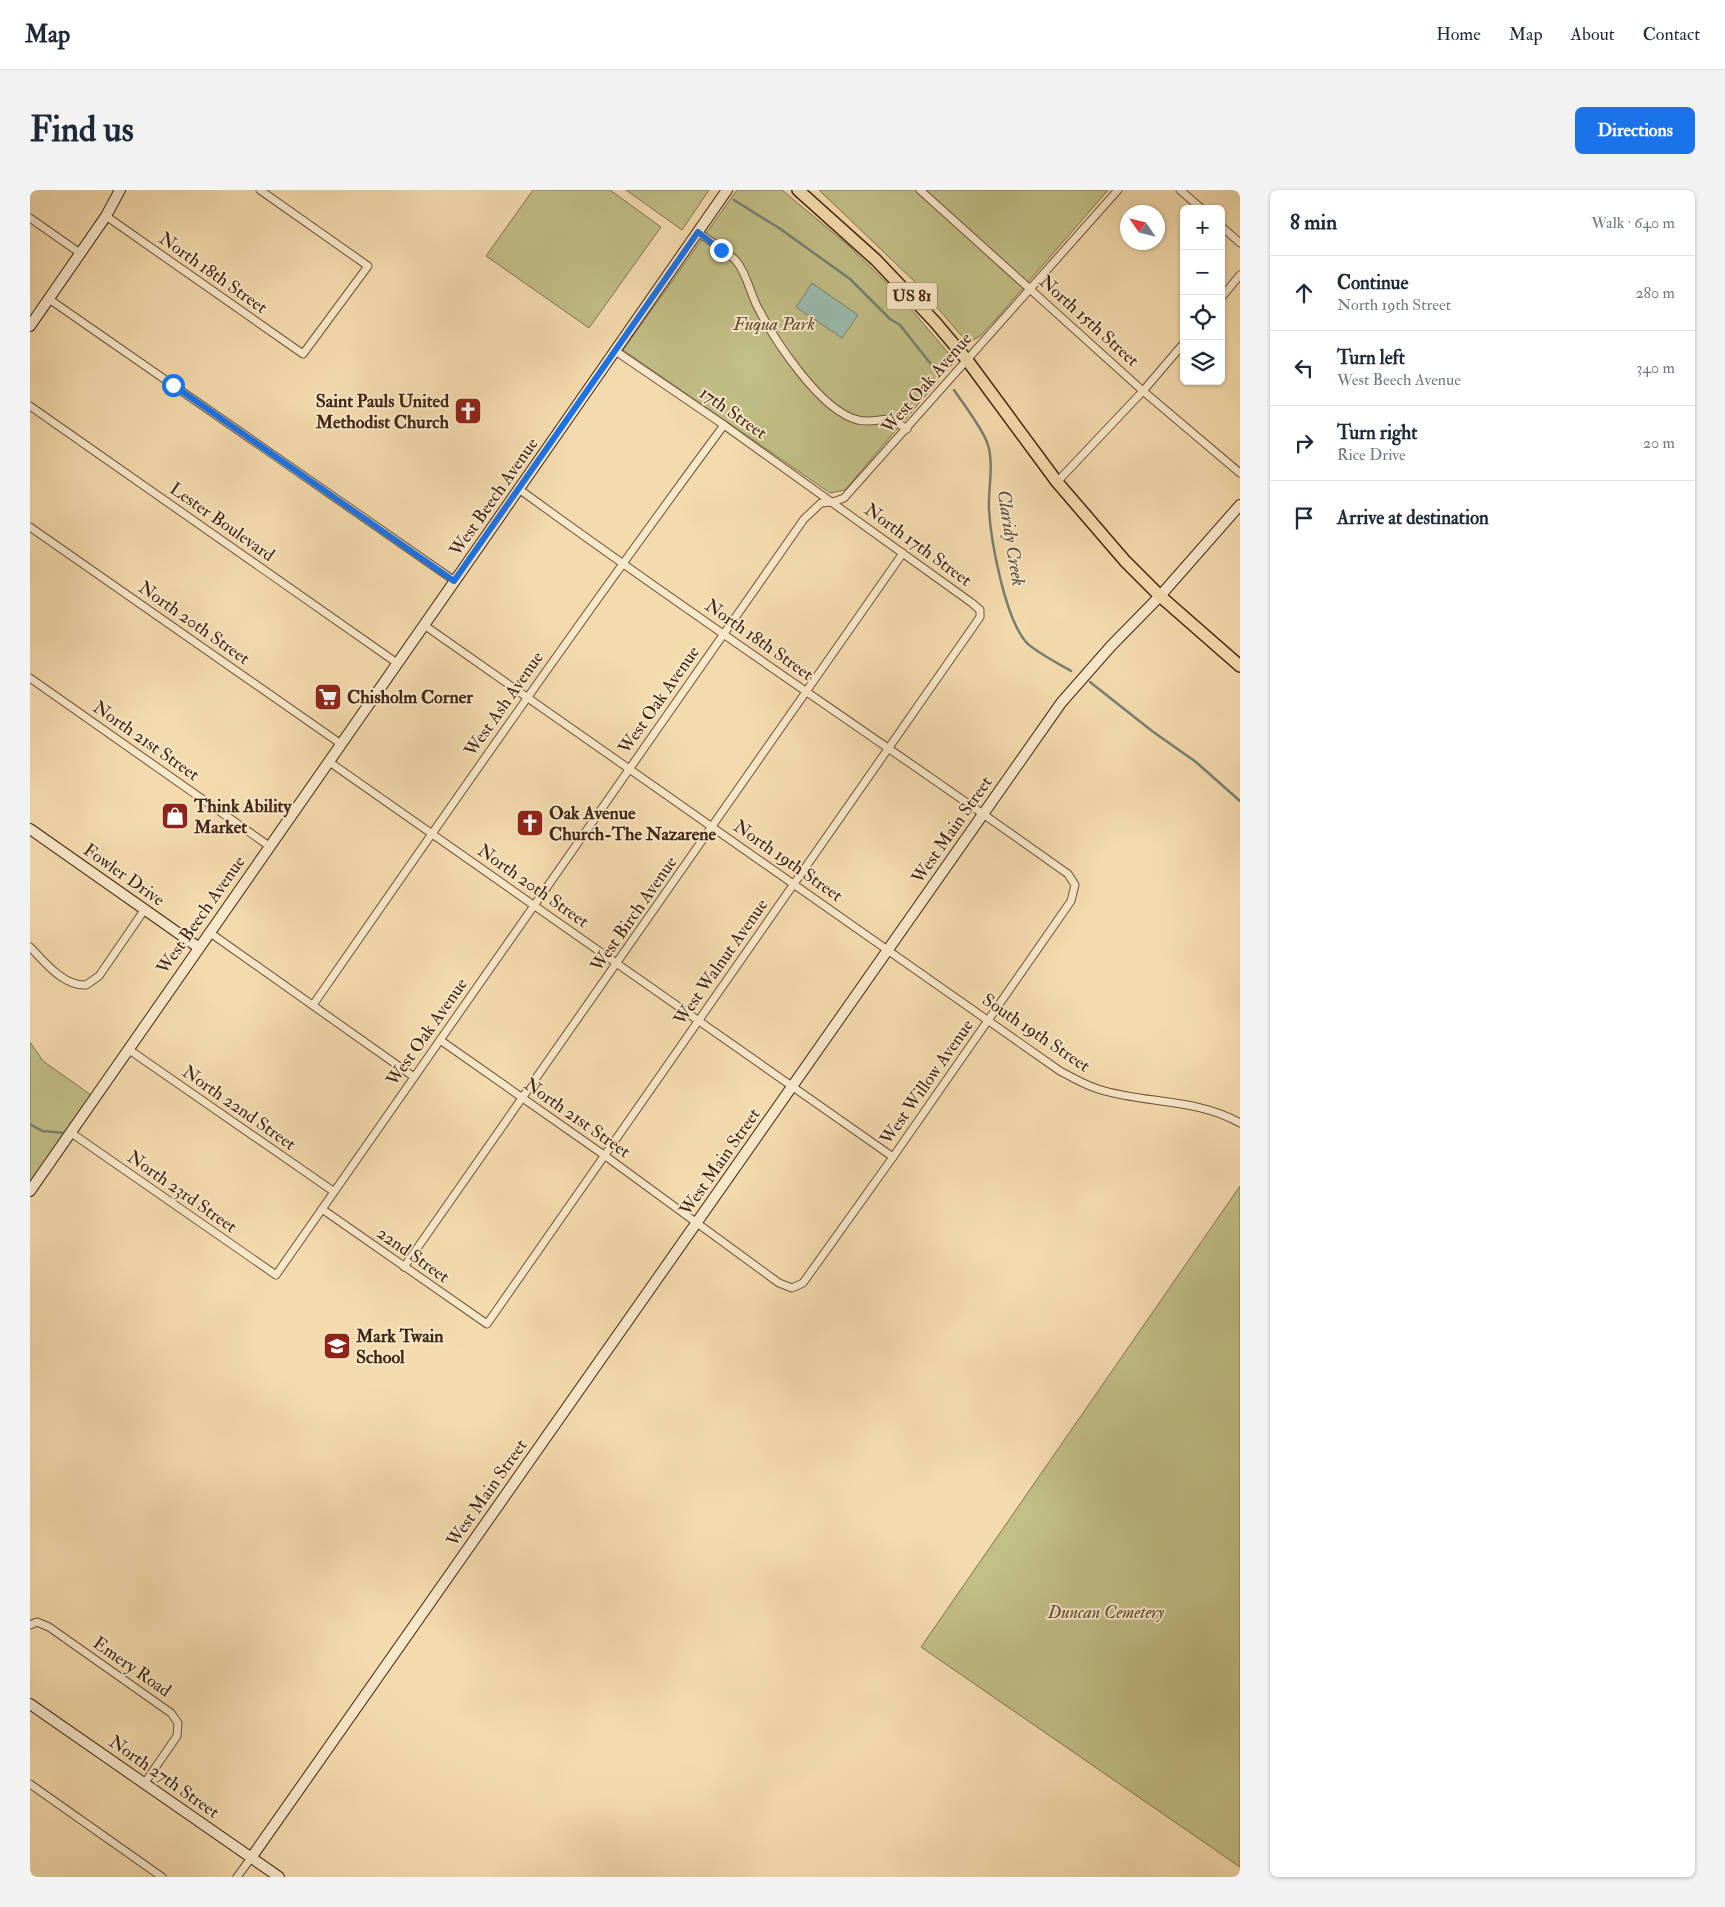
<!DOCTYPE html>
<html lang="en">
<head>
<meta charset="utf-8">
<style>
  body { margin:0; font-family:"IM FELL Double Pica",serif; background:#f2f2f3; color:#1f2937 }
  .controls { position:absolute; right:15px; top:15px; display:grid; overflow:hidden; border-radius:8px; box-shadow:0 1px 4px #0004 }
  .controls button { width:45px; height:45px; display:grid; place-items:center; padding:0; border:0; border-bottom:1px solid #e0e1e3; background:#fff; color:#1f2937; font:25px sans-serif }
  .compass { position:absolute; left:1090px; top:15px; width:45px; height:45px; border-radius:50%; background:#fff; box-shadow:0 1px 4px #0004; rotate:305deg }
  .stop { position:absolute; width:15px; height:15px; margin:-11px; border:4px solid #1a73e8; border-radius:50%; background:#fff }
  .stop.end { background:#1a73e8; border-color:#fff; box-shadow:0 1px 5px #0008 }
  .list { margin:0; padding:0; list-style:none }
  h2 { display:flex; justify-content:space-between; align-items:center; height:65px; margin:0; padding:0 20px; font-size:21px }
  h2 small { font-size:16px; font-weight:400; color:#747a83 }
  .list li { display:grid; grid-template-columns:32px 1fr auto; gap:15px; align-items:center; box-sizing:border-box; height:75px; padding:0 20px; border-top:1px solid #e0e1e3 }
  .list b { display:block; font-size:19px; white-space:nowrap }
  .list p { margin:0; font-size:16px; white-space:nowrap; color:#747a83 }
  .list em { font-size:16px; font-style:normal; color:#747a83 }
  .icon { flex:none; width:28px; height:28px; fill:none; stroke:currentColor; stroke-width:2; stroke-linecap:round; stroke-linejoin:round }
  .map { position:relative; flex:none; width:1210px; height:1687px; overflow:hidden; border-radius:8px }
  header { display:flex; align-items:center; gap:30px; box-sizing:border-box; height:70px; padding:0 25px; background:#fff; border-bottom:1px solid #e0e1e3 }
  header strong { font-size:24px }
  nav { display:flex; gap:28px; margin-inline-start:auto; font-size:18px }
  .intro { display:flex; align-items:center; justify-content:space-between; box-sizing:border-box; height:120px; padding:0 30px }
  h1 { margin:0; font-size:35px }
  .button { padding:12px 22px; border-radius:8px; background:#1a73e8; color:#fff; font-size:18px; font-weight:700 }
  main { display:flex; gap:30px; padding:0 30px }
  aside { flex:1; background:#fff; border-radius:8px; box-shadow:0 1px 4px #0004 }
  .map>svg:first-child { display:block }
  .green { fill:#c1be86; stroke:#82724d }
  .water { fill:#9cbbaf; stroke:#787f71 }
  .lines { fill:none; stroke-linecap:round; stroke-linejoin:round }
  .stream { stroke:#787f71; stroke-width:2.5 }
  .street-casing { stroke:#6f523a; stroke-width:9 }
  .secondary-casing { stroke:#432514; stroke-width:12 }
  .primary-casing { stroke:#432514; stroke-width:14 }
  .street { stroke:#f8e8ca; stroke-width:7 }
  .secondary { stroke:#f8e8ca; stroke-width:10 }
  .primary { stroke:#f4dbad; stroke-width:11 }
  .route { stroke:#1a73e8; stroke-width:6 }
  .labels { text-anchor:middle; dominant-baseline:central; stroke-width:4; stroke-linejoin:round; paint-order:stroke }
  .shield { fill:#f8e8ca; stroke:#79604b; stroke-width:1 }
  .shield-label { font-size:16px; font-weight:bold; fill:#432514 }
  .street-label { font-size:18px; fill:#432514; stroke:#f8e8ca }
  .park-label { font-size:18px; font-style:italic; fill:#624b30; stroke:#f8e8ca }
  .poi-label { font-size:18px; font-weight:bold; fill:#432514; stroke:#f8e8ca; text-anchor:start }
  .water-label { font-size:19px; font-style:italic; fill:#594a3b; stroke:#f8e8ca }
</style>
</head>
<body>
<header>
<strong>Map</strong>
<nav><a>Home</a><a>Map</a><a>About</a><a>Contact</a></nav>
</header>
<div class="intro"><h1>Find us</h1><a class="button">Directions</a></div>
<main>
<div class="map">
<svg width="1210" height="1687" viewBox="0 0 1210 1687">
  <rect width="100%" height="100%" fill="#f4dbad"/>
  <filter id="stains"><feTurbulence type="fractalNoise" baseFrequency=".004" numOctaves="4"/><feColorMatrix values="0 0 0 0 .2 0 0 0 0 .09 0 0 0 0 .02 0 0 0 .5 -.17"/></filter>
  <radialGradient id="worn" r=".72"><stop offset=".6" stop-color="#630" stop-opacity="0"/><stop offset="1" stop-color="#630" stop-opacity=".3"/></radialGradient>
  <g class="green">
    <polygon points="503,0 580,0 631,37 559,138 456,66"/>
    <polygon points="596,0 679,0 652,40"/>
    <polygon points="707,0 752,0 819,56 869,105 925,171 815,300 800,303 593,160"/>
    <polygon points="789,0 1078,0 967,128 950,146 938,153 884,91"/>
    <polygon points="0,852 13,871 61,905 0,992"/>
    <polygon points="1210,996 1210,1677 891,1457"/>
  </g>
  <polygon class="water" points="782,93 828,125 812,148 766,117"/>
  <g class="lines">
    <g class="stream">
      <polyline points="704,10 749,38 820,89 860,129 870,135 908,183"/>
      <path d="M924,200C934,215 953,239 958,255C964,275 958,299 959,320C961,352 975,428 996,452C1004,461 1029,474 1041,481"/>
      <polyline points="1060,492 1122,541 1166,572 1210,611"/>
      <polyline points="0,934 12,941 35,943"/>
    </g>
    <g class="street-casing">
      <g id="street">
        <polyline points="890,0 1113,201 1210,283"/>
        <polyline points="1150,0 1172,19"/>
        <polyline points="76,26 273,164 338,76 230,0"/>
        <polyline points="0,28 50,63"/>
        <polyline points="1191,36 1210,53"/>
        <path d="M668,42C678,50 700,63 707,72C716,83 720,101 726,114C743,148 790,221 828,230C839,233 851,229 862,229L877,239"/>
        <polyline points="1191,108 1210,85"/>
        <polyline points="19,109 425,391"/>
        <polyline points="0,216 367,473"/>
        <polyline points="1027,292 1113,201 1154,153"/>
        <polyline points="0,337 311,554"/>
        <path d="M394,435L1030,881C1043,888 1055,895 1068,899C1114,914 1167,908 1210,933"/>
        <polyline points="0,488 239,656"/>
        <polyline points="298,571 863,967"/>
        <polyline points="179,742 384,887"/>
        <path d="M0,757C15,772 33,796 56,795L69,786L115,719"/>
        <path d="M283,815C418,620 553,426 694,235"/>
        <path d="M410,850L574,965L749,1093L762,1098L773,1093L863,967L1041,711L1045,695L1038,684C856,554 669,431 489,299"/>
        <polyline points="98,859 303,1001"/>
        <polyline points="40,942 246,1085 774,329 791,313 803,312 814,308 1088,0"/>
        <polyline points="292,1019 457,1134 950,427 950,420 942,413 694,235 584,160"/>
        <polyline points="374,1077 873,363"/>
        <polyline points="0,1435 7,1432 19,1437 141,1523 148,1533 147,1546 114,1594"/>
        <polyline points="0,1594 132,1687"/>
        <polyline points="207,1687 221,1668"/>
      </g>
    </g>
    <g class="secondary-casing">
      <g id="secondary">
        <polyline points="0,136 76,26 90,0"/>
        <polyline points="0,639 168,757"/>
        <polyline points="0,1001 697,0"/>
        <polyline points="0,1514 249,1687"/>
        <polyline points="221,1668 1031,513 1081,456 1130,406 1210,315"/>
      </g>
    </g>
    <g class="primary-casing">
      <polyline id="primary" points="768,0 846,70 905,132 937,170 1027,292 1095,371 1130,406 1210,476"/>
    </g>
    <use href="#street" class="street"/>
    <use href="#secondary" class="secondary"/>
    <use href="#primary" class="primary"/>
  </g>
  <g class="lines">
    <polyline class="route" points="143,195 424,391 668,42 691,60"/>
  </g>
  <defs>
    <g id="church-square" transform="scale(1.4375)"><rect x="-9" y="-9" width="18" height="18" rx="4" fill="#8f2418" stroke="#f8e8ca"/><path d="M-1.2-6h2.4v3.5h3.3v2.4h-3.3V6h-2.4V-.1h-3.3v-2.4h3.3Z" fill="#fff"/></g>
    <g id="supermarket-square" transform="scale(1.4375)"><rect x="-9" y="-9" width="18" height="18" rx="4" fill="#8f2418" stroke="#f8e8ca"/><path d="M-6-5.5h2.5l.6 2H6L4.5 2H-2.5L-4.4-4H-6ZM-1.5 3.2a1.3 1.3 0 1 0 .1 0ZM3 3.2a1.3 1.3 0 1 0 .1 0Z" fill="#fff"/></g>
    <g id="shop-square" transform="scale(1.4375)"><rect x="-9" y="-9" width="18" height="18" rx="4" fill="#8f2418" stroke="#f8e8ca"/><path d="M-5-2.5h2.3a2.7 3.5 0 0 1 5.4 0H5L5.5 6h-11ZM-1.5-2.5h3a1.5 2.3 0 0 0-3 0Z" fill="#fff"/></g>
    <g id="school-square" transform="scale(1.4375)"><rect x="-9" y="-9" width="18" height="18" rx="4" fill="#8f2418" stroke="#f8e8ca"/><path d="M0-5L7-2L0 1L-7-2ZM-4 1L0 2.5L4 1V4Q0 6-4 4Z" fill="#fff"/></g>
  </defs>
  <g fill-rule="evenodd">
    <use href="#church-square" x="438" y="221"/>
    <use href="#supermarket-square" x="298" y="507"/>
    <use href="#shop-square" x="145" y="626"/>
    <use href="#church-square" x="500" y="633"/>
    <use href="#school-square" x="307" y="1156"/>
  </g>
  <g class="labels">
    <rect class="shield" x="857" y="92.5" width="50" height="27" rx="4"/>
    <g class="shield-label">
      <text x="882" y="106">US 81</text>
    </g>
    <g class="street-label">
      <text transform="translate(183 83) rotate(35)">North 18th Street</text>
      <text transform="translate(1059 131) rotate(42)">North 15th Street</text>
      <text transform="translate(897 193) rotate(-49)">West Oak Avenue</text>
      <text transform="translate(703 223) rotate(35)">17th Street</text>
      <text transform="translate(464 307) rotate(-55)">West Beech Avenue</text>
      <text transform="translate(192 332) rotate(35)">Lester Boulevard</text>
      <text transform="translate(888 355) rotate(36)">North 17th Street</text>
      <text transform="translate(164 433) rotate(35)">North 20th Street</text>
      <text transform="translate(729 450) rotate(35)">North 18th Street</text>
      <text transform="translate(629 510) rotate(-55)">West Oak Avenue</text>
      <text transform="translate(474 514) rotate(-55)">West Ash Avenue</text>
      <text transform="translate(116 551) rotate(35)">North 21st Street</text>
      <text transform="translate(922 640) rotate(-55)">West Main Street</text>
      <text transform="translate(758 671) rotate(35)">North 19th Street</text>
      <text transform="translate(94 685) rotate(35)">Fowler Drive</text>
      <text transform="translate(503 696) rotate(35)">North 20th Street</text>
      <text transform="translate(604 724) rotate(-55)">West Birch Avenue</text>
      <text transform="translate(171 725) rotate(-55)">West Beech Avenue</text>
      <text transform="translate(691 772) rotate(-55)">West Walnut Avenue</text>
      <text transform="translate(397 842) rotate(-55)">West Oak Avenue</text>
      <text transform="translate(1006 843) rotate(34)">South 19th Street</text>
      <text transform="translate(897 892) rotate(-55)">West Willow Avenue</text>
      <text transform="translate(209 918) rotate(35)">North 22nd Street</text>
      <text transform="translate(547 928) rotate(35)">North 21st Street</text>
      <text transform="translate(690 972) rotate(-55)">West Main Street</text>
      <text transform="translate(152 1002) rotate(35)">North 23rd Street</text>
      <text transform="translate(383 1065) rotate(35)">22nd Street</text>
      <text transform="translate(457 1303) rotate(-55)">West Main Street</text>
      <text transform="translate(102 1477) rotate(35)">Emery Road</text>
      <text transform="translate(134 1587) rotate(35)">North 27th Street</text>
    </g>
    <g class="park-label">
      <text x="744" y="134">Fuqua Park</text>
      <text x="1076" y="1422">Duncan Cemetery</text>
    </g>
    <g class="poi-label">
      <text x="419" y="211" text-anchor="end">Saint Pauls United<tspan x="419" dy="21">Methodist Church</tspan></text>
      <text x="317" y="507">Chisholm Corner</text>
      <text x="164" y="616">Think Ability<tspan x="164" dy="21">Market</tspan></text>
      <text x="519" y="623">Oak Avenue<tspan x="519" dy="21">Church-The Nazarene</tspan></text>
      <text x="326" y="1146">Mark Twain<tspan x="326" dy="21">School</tspan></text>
    </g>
    <g class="water-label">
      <text transform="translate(981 348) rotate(81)">Claridy Creek</text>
    </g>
  </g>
  <rect width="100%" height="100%" filter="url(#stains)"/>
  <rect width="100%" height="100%" fill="url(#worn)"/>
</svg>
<div class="controls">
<button>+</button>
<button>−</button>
<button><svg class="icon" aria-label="locate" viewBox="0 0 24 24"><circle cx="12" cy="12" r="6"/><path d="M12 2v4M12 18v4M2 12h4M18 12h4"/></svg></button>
<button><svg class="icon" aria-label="layers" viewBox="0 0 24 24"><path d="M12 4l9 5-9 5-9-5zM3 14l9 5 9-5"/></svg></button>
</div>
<svg class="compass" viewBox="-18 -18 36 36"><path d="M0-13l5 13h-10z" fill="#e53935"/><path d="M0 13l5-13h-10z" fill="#747a83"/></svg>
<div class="stop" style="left:143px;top:195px"></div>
<div class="stop end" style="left:691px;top:60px"></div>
</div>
<aside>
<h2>8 min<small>Walk · 640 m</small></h2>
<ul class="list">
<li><svg class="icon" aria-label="ahead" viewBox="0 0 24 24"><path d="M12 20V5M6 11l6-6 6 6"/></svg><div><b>Continue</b><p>North 19th Street</p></div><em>280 m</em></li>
<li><svg class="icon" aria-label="left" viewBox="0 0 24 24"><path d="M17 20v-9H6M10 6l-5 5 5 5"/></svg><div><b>Turn left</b><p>West Beech Avenue</p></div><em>340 m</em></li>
<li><svg class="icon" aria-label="right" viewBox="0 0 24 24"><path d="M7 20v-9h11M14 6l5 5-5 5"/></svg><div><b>Turn right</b><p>Rice Drive</p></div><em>20 m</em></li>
<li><svg class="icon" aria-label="arrive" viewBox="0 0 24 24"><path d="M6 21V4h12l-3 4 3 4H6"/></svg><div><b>Arrive at destination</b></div></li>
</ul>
</aside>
</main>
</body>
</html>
